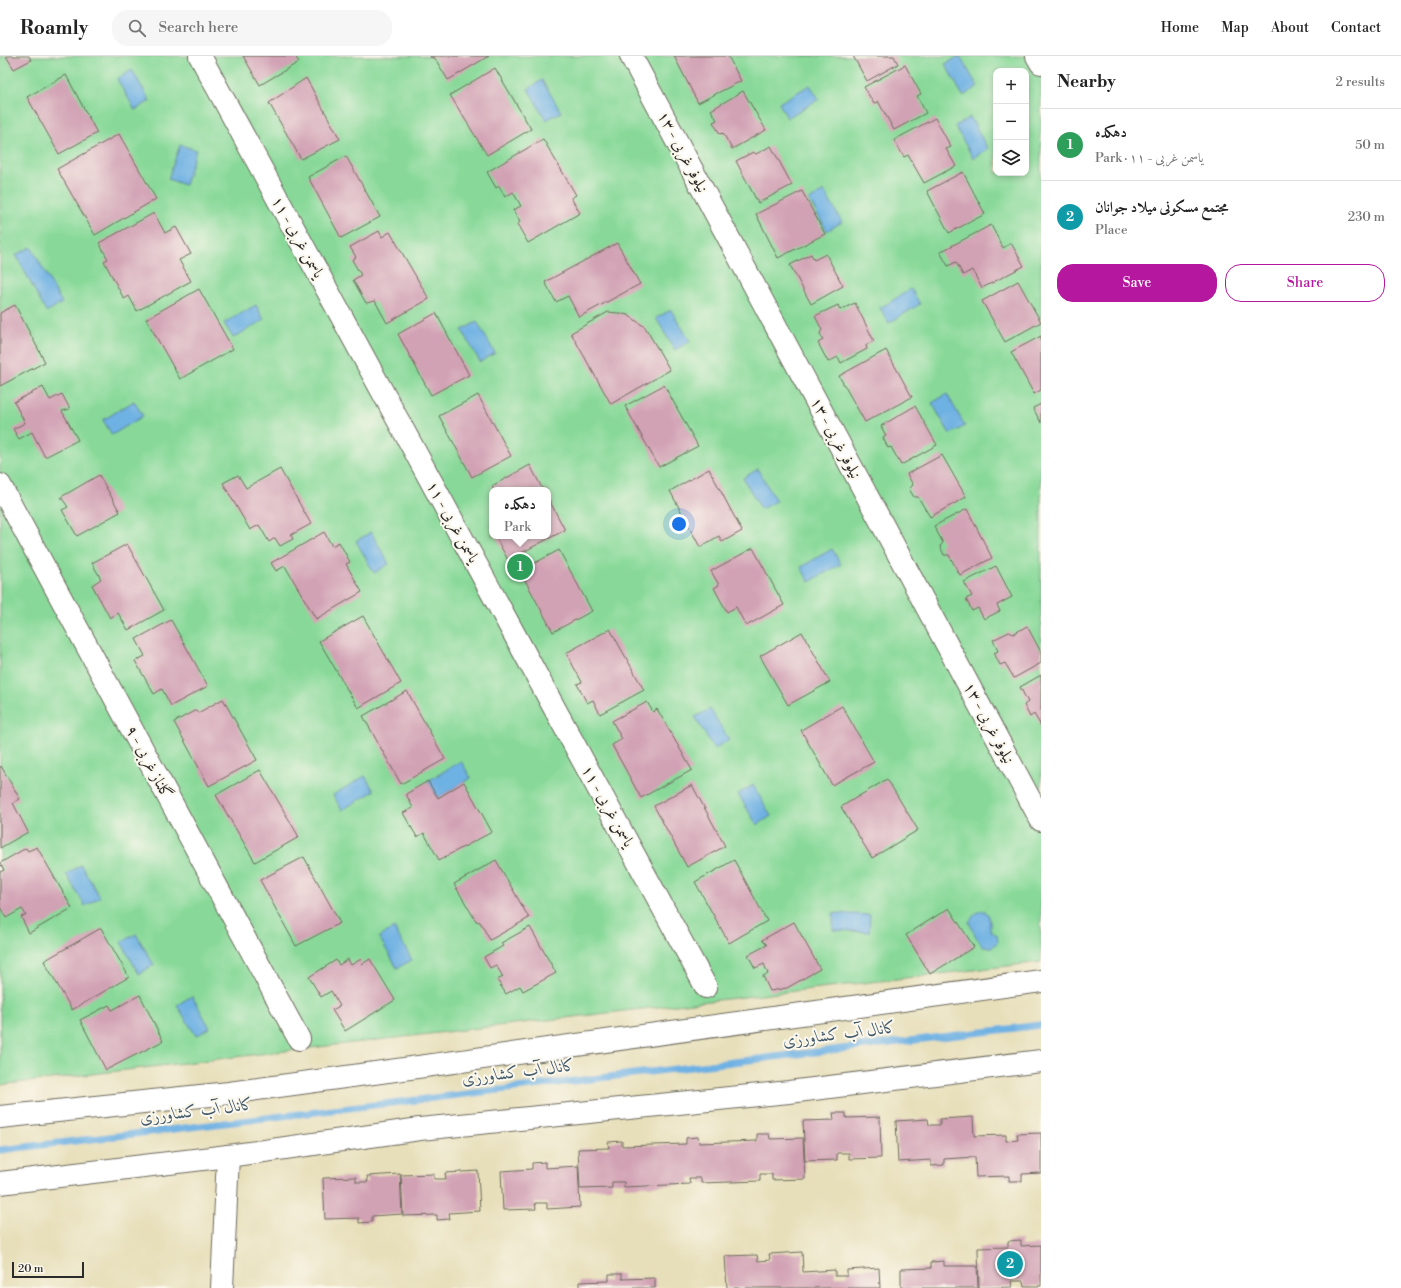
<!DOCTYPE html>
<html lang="en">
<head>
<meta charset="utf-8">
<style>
  body { margin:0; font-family:"Libre Bodoni",Amiri,serif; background:#f6f6f6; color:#222 }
  .controls { position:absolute; right:12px; top:12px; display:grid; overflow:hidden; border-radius:8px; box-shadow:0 2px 6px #0003 }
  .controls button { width:36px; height:36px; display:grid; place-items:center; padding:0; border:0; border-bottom:1px solid #e0e0e0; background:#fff; color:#222; font:20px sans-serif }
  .scale { position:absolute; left:12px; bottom:10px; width:72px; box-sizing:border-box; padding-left:4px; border:2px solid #2b2b2b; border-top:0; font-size:11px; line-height:14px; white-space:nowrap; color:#2b2b2b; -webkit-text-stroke:3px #fbf7ec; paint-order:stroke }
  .you { position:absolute; left:679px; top:468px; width:14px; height:14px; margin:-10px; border:3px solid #fff; border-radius:50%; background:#1a73e8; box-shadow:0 0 0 6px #1a73e833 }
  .badge { display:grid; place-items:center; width:26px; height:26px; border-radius:50%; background:#b5179e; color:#fff; font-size:13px; font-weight:700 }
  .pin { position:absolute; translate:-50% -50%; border:2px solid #fff; box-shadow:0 1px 4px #0006 }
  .popup { position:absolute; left:489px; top:431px; width:62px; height:52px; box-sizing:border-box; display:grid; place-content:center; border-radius:8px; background:#fff; filter:drop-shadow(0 1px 3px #0005); font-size:13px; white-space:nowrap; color:#767676 }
  .popup b { font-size:15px; color:#222 }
  .popup::after { content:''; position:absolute; left:50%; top:100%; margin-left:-8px; border:8px solid transparent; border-top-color:#fff }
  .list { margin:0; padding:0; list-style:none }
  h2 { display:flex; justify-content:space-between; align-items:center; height:52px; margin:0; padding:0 16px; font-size:17px }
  h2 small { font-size:13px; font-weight:400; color:#767676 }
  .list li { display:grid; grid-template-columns:26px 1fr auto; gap:12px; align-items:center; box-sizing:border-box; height:72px; padding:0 16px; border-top:1px solid #e0e0e0 }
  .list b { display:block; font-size:15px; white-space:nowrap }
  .list p { margin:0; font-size:13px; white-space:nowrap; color:#767676 }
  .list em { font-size:13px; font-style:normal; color:#767676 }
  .actions { display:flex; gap:8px; padding:12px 16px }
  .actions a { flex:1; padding:9px 0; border:1px solid #b5179e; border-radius:16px; text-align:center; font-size:14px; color:#b5179e }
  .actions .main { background:#b5179e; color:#fff }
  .icon { flex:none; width:22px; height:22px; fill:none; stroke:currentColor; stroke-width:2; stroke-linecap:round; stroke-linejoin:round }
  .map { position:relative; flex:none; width:1041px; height:1232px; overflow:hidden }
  header { display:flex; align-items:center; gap:24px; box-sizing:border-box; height:56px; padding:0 20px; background:#fff; border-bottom:1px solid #e0e0e0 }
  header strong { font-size:19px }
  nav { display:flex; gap:22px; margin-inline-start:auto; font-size:14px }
  .search { width:280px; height:36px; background:#f6f6f6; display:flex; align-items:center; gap:10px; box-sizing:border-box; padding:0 14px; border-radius:16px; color:#767676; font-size:15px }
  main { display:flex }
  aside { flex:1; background:#fff }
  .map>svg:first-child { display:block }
  .green { fill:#88d999; stroke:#5a8262; fill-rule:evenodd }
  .water { fill:#6eb1e3; stroke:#4c6e87 }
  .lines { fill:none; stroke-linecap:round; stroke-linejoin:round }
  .stream { stroke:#6eb1e3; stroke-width:7 }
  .building { fill:#d1a1b4 }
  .minor-casing { stroke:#6d6a5d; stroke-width:24 }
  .minor { stroke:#fff; stroke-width:22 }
  .labels { text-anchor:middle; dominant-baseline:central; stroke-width:4; stroke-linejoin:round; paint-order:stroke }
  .street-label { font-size:16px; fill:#2b2b2b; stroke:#fbf7ec }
  .water-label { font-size:17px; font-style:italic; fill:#425a6b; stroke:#fbf7ec }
</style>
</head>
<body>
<header>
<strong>Roamly</strong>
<div class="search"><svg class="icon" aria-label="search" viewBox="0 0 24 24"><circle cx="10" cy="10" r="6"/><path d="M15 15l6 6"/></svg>Search here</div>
<nav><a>Home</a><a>Map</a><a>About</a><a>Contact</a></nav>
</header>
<main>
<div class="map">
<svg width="1041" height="1232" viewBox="0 0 1041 1232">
  <rect width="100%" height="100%" fill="#fbf7ec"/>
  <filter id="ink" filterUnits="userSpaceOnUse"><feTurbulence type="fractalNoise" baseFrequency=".025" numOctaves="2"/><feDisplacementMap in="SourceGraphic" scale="8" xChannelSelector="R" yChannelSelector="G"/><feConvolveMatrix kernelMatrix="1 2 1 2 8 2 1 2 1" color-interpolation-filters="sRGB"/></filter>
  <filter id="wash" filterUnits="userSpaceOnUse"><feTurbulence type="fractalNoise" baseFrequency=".012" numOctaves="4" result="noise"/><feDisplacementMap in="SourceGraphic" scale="16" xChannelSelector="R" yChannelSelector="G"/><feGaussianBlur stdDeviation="0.9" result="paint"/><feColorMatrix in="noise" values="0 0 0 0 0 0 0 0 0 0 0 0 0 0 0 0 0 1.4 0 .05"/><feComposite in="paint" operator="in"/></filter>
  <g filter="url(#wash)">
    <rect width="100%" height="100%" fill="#e7dfba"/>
    <path class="green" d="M0,0H1041V906L327,990L0,1029ZM996,15H1026V117H996ZM492,434H548V480H492Z"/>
    <g class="water">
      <polygon points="960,0 978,31 963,40 945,8"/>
      <polygon points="132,14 150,45 135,54 117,23"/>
      <polygon points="542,24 561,56 546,64 528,33"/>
      <polygon points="810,29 819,43 787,62 779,47"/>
      <polygon points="970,61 988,93 973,102 955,70"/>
      <polygon points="180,89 196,94 185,129 168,123"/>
      <polygon points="824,135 842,166 827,175 809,144"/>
      <polygon points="31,191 62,247 46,256 16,199"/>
      <polygon points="911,233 920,248 889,267 880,252"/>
      <polygon points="256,249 264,264 233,282 224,267"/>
      <polygon points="671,254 690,285 675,294 656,262"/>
      <polygon points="477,266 495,297 480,306 462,274"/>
      <polygon points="947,338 965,370 950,378 932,347"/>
      <polygon points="134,345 143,360 112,379 103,364"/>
      <polygon points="758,413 776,445 761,453 743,422"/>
      <polygon points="371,476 389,508 374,517 356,485"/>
      <polygon points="832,493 841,508 809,526 801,511"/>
      <polygon points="710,653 729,684 714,693 695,661"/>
      <polygon points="461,705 471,722 438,742 428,725"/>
      <polygon points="365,720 374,735 342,754 333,739"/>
      <polygon points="753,729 771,760 757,769 738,738"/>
      <polygon points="81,809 100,841 85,850 66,818"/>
      <polygon points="981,855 985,855 989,860 990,866 990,874 997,879 998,886 992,891 983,891 975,879 969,866 975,858"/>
      <polygon points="833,857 870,859 869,876 833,874"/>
      <polygon points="394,872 412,904 397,912 379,881"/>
      <polygon points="136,878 154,909 139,918 121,886"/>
      <polygon points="192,940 210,972 196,980 177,949"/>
    </g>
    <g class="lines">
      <polyline class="stream" points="0,1094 1041,969"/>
    </g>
    <g id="blocks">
      <g class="building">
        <polygon points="6,0 29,0 31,4 14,13"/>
        <polygon points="243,0 295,0 299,6 260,29"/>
        <polygon points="430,0 489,0 448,24 434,1 431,2"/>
        <polygon points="674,0 728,0 741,25 698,47"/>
        <polygon points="853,0 894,0 898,8 867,25"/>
        <polygon points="905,9 921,38 917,40 926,57 894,74 878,45 874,48 864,31"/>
        <polygon points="495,12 531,73 487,99 450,39"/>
        <polygon points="66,19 97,77 59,98 27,41"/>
        <polygon points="306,22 340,83 301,103 269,47"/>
        <polygon points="743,35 766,74 732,93 723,77 720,78 713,66 717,64 711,54"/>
        <polygon points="935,62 951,91 946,93 956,110 924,127 908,99 904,101 894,84"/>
        <polygon points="119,78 156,143 95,179 57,113"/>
        <polygon points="543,83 576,139 571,142 580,157 528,187 517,168 520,166 513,154 521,150 513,136 505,141 499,130 496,132 487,116"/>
        <polygon points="771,90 792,129 758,147 736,105 753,96 756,98"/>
        <polygon points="346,100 380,161 341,182 308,121"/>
        <polygon points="963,116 985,158 949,177 927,135"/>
        <polygon points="802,135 825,178 778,202 756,158"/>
        <polygon points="154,157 165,177 176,171 191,198 179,204 191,225 137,255 129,240 124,243 104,205 108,203 99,187"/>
        <polygon points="991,169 1003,192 1011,187 1024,210 982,232 972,214 963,219 956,206 948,210 940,196"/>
        <polygon points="379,175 382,181 390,176 429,243 387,267 375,245 366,247 353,224 361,219 352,204 356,201 350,191"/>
        <polygon points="617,187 640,228 579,261 568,240 556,246 545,226"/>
        <polygon points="811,198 814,204 826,198 843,230 811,248 790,209"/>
        <polygon points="1018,225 1041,266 1005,286 982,245"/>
        <polygon points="199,233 233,293 180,323 146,263"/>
        <polygon points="855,247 874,285 866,289 867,293 841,307 838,301 828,306 818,287 823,284 820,277 822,274 815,260 838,249 840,254"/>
        <polygon points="15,249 45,306 0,330 0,257"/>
        <polygon points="608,256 618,257 628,259 645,271 670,314 611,348 571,277"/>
        <polygon points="436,257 469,319 431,339 398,278"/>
        <polygon points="1041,280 1041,334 1034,338 1011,296"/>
        <polygon points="886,294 912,341 865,366 839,320"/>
        <polygon points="664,329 698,390 659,411 625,350"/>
        <polygon points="43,331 50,344 62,338 70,353 62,355 78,384 45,401 32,376 19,383 13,373 25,367 14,346"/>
        <polygon points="478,339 511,400 472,421 439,360"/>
        <polygon points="1041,348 1041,367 1033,352"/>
        <polygon points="915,350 937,389 901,409 891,391 888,392 883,382 886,380 881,370"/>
        <polygon points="942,399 966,441 930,461 918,441 914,441 909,433 913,429 907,418"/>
        <polygon points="530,409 543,434 494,434 492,430"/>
        <polygon points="280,413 311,468 291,479 293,483 280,490 275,482 269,486 259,469 250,474 223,427 238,419 246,432"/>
        <polygon points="709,413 742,475 722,486 719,480 700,491 670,435"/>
        <polygon points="99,419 120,456 77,480 62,454 68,451 61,441"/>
        <polygon points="548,442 565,474 508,504 495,480 548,480"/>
        <polygon points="967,453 992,502 960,519 949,499 944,499 940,490 943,487 934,470"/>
        <polygon points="324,476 332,490 339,486 350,506 346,508 362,536 316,563 285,510 276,515 271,507"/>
        <polygon points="127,488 164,554 128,574 118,557 110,562 92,529 101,523 92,507"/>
        <polygon points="753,492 784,549 746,570 736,551 727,556 714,532 719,529 711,515"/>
        <polygon points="559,494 592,555 553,576 520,515"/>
        <polygon points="996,510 1012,541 997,549 1000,555 984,563 978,552 972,555 966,543 972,540 964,526"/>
        <polygon points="363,560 401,627 358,652 319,585"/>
        <polygon points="171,564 208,630 171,650 162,633 154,638 135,605 145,600 136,583"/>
        <polygon points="1027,570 1041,596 1041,607 1014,622 1005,607 1000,609 994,597 998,595 993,584 1009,576 1013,578"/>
        <polygon points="610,573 644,634 600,658 593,644 587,647 577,628 582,626 566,597"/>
        <polygon points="802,576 830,626 788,649 760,600"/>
        <polygon points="1041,619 1041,670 1034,658 1030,661 1024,649 1028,646 1020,631"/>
        <polygon points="407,635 445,703 401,728 363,660"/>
        <polygon points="223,643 257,704 209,730 174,666 196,654 198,657"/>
        <polygon points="647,646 653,656 657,653 692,714 641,742 612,689 622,683 612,665"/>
        <polygon points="842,650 874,706 832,729 801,674"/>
        <polygon points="1,710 20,743 13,747 28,776 0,792 0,711"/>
        <polygon points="260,714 299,781 255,806 216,739"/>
        <polygon points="887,723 918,774 872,802 841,751"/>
        <polygon points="428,725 438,742 464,726 492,776 439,804 424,777 417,781 403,757 413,752 406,738"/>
        <polygon points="692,729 725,790 687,811 654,750"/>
        <polygon points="37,791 72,852 29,877 21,861 26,859 22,853 6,862 0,851 0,816 4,814 0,807 26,792 28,795"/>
        <polygon points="304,801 340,867 296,890 260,824"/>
        <polygon points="496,804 529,862 490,884 480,866 476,865 454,828"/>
        <polygon points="734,804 767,865 729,887 695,826"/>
        <polygon points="949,852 974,891 930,918 906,879"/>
        <polygon points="794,866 820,913 787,932 770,935 763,920 768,918 764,908 755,912 748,899 767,889 762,884"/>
        <polygon points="530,871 556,917 523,935 520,930 506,938 497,924 503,921 496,909 490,912 484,901 503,890 501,887"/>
        <polygon points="101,872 129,921 72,954 44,905"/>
        <polygon points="348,903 351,909 361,903 362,908 370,903 395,944 345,975 332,954 340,950 331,935 321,941 309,921 336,904 339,909"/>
        <polygon points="140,939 163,985 106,1014 80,964 109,949 112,954"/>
        <polygon points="833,1057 846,1057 846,1062 880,1061 881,1102 849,1103 849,1097 837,1097 837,1104 805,1105 803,1065 834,1064"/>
        <polygon points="973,1061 974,1080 1006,1079 1006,1085 1018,1084 1017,1078 1041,1077 1041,1117 1022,1118 1022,1125 1009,1125 1009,1120 976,1121 975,1101 944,1103 944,1109 931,1110 931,1104 898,1106 896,1065 928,1063 929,1069 940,1069 940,1063"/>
        <polygon points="757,1078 769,1078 770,1083 803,1082 805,1123 772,1124 772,1118 760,1118 760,1125 701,1127 701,1122 689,1122 690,1128 624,1131 624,1126 612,1126 612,1132 580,1133 578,1093 609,1092 608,1086 622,1085 622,1090 686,1088 686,1082 698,1081 699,1087 757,1085"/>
        <polygon points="545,1106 545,1112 578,1110 580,1151 547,1153 547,1147 535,1147 536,1153 503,1154 501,1115 532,1113 532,1107"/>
        <polygon points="478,1115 480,1155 449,1157 450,1163 437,1164 437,1159 403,1160 401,1119 434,1118 434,1123 446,1123 445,1117"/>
        <polygon points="400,1118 402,1158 372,1160 372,1166 359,1167 359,1162 325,1163 323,1122 356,1121 356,1126 368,1126 367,1120"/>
        <polygon points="1021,1184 1021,1190 1041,1189 1041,1230 1024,1230 1023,1225 1011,1225 1012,1231 979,1232 978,1192 1008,1191 1008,1185"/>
        <polygon points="802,1196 803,1216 835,1214 835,1220 847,1220 847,1214 879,1212 880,1232 727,1232 725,1200 757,1199 758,1205 770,1204 769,1198"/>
        <polygon points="944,1205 944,1210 977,1210 978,1232 901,1232 901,1213 931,1212 931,1206"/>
        <polygon points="609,1218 622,1218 622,1223 655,1222 655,1232 579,1232 579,1226 609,1225"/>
      </g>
    </g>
  </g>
  <g filter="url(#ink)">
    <use href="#blocks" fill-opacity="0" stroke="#6d6a5d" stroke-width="1"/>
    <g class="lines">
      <g class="minor-casing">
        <g id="minor">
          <polyline points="200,0 706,931"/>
          <polyline points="631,0 1041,764"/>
          <polyline points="1037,0 1041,7"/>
          <polyline points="0,429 299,983"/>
          <polyline points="0,1061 229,1037 1041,925"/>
          <polyline points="0,1127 228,1100 420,1073 789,1036 1041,1005"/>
          <polyline points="222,1232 228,1100"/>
        </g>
      </g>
      <use href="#minor" class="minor"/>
    </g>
  </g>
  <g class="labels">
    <g class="street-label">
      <text transform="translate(683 96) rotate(62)">نیلوفر غربی - ۱۳</text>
      <text transform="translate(298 181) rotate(61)">یاسمن غربی - ۱۱</text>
      <text transform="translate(836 382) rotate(62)">نیلوفر غربی - ۱۳</text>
      <text transform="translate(453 466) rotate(61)">یاسمن غربی - ۱۱</text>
      <text transform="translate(989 667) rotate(62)">نیلوفر غربی - ۱۳</text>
      <text transform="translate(149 706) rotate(62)">گلناز غربی - ۹</text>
      <text transform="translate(608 750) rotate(61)">یاسمن غربی - ۱۱</text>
    </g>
    <g class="water-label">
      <text transform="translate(840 978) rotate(-7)">کانال آب کشاورزی</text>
      <text transform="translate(519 1016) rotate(-7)">کانال آب کشاورزی</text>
      <text transform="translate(197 1055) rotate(-7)">کانال آب کشاورزی</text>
    </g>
  </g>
</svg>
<div class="controls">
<button>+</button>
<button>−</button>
<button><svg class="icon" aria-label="layers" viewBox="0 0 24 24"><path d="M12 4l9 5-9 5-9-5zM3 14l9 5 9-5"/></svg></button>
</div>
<div class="scale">20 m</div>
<div class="you"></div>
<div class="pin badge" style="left:520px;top:511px;background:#2e9e5b">1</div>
<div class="popup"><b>دهکده</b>Park</div>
<div class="pin badge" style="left:1010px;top:1208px;background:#0f9aa8">2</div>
</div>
<aside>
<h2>Nearby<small>2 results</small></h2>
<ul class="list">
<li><span class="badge" style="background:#2e9e5b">1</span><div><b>دهکده</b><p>Park · یاسمن غربی - ۱۱</p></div><em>50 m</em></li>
<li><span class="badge" style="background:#0f9aa8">2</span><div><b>مجتمع مسکونی میلاد جوانان</b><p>Place</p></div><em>230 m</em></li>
</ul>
<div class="actions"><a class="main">Save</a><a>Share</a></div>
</aside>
</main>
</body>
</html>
